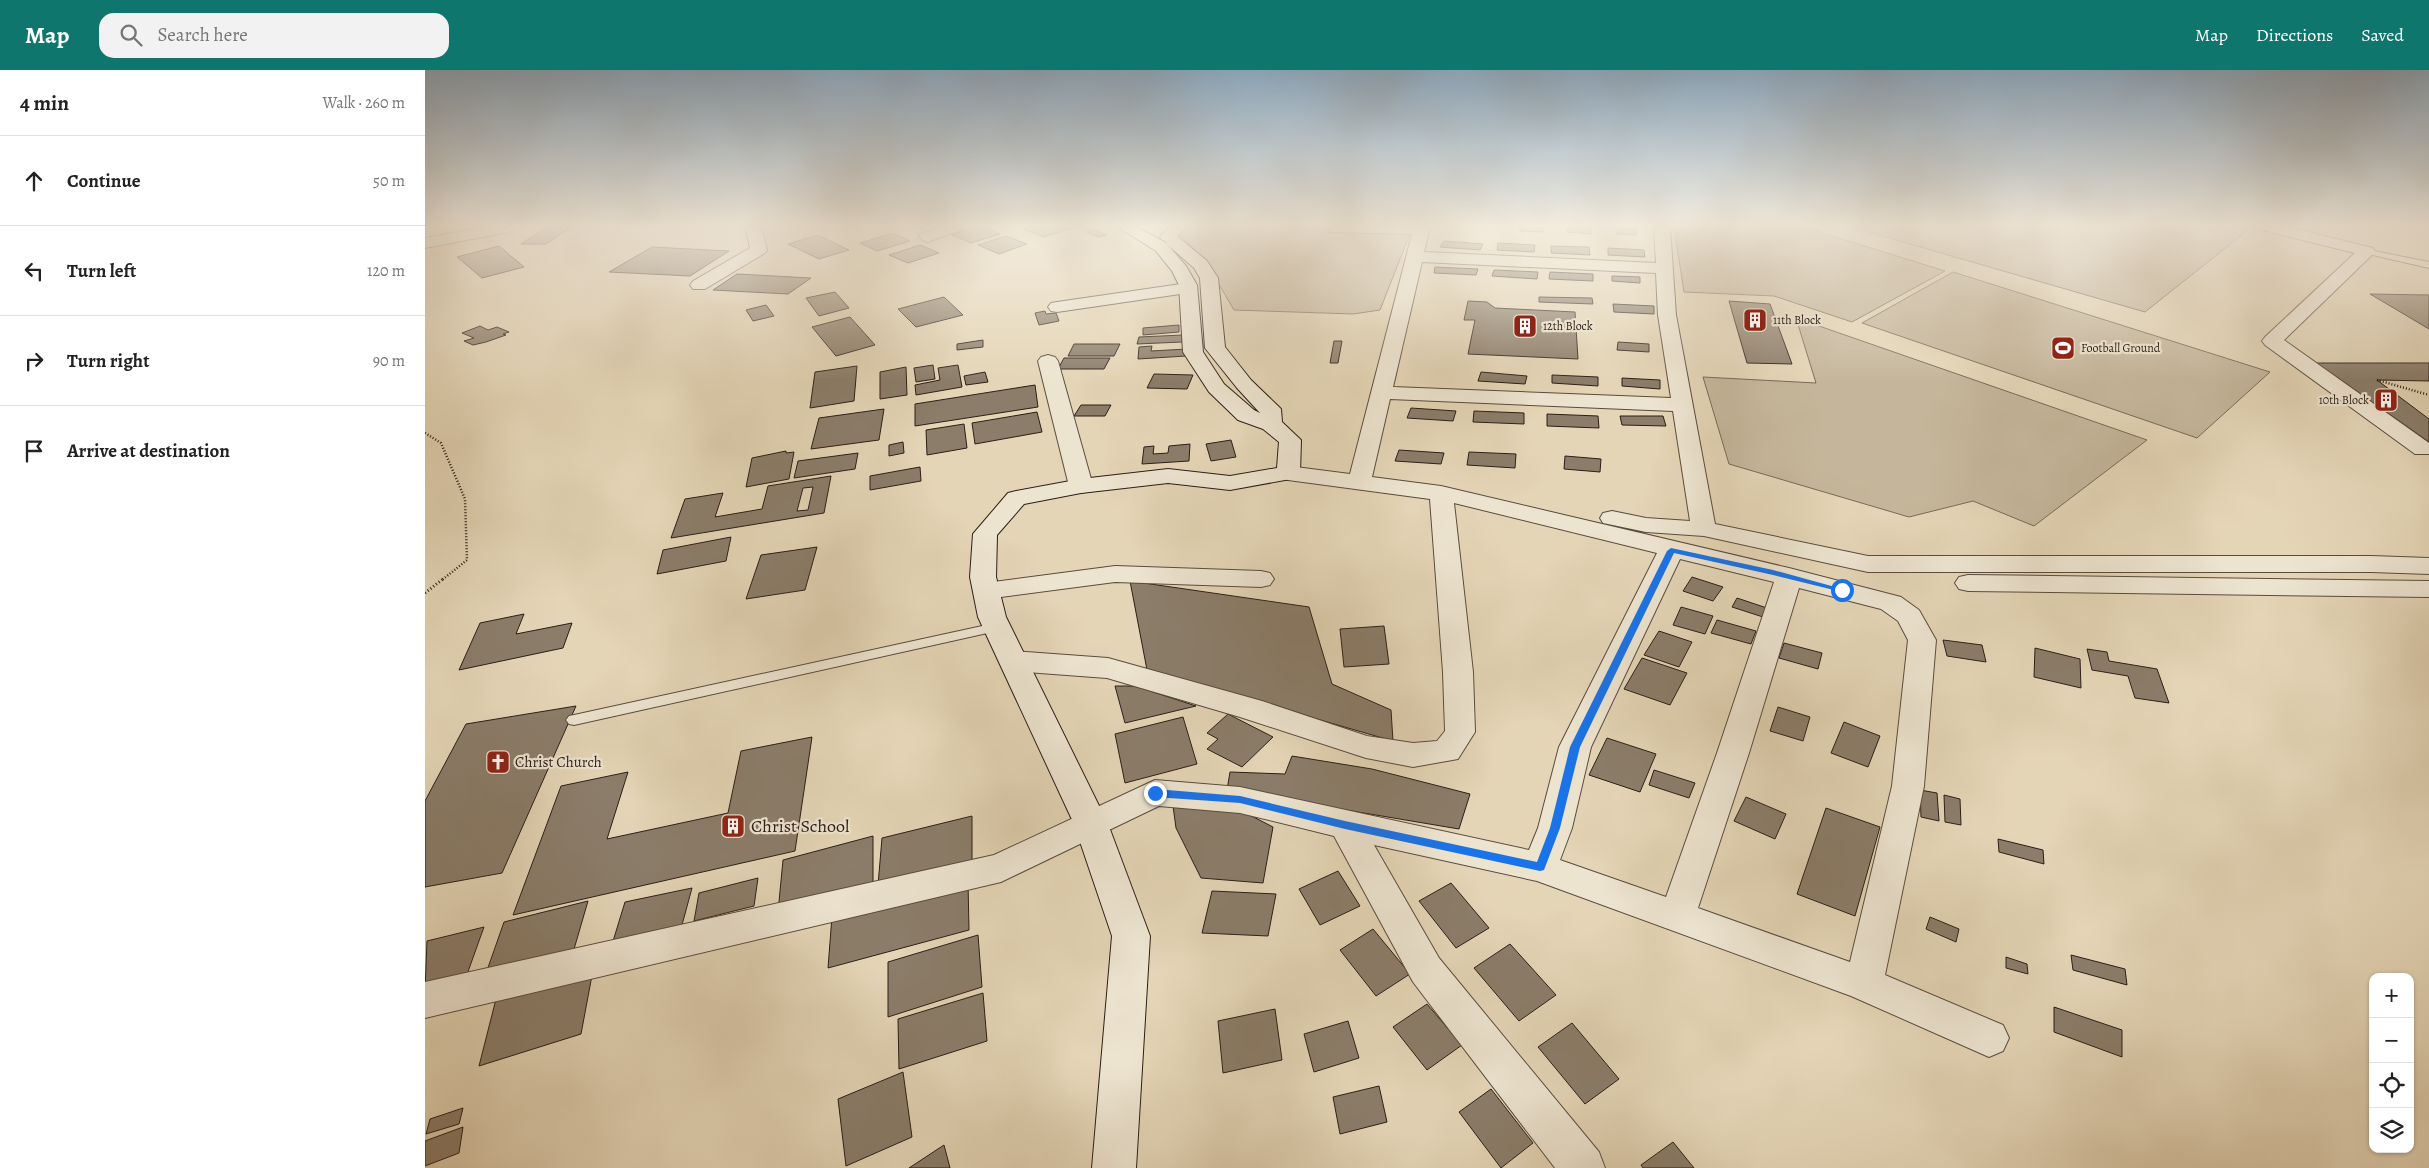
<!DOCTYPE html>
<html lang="en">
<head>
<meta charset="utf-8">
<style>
  body { margin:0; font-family:Alegreya,serif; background:#f2f2f2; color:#222 }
  .controls { position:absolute; right:15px; bottom:15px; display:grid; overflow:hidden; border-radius:10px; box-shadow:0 1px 4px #0004 }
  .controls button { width:45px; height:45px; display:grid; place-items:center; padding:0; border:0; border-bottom:1px solid #e0e0e0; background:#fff; color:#222; font:25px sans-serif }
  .stop { position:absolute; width:15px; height:15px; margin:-11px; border:4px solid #1a73e8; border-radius:50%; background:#fff }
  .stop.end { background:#1a73e8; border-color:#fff; box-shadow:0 1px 5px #0008 }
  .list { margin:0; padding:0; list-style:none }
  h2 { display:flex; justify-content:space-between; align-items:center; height:65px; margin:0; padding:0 20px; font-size:21px }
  h2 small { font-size:16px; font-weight:400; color:#767676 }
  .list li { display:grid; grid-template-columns:32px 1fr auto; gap:15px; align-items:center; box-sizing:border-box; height:90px; padding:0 20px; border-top:1px solid #e0e0e0 }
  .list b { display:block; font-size:19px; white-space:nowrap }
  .list em { font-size:16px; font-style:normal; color:#767676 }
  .icon { flex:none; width:28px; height:28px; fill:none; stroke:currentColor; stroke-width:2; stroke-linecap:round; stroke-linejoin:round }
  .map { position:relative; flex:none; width:2004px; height:1098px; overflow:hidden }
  header { display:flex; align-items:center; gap:30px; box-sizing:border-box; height:70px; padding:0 25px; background:#0f766e; color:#fff }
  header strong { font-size:24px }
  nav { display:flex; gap:28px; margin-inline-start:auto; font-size:18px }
  .search { width:350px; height:45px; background:#f2f2f2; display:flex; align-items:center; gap:12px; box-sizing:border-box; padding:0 18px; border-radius:15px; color:#767676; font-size:19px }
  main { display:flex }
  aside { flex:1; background:#fff }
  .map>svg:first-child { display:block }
  .green { fill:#c5b69b; stroke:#786a59 }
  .building { fill:#8b7d6a; stroke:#2b1e17; fill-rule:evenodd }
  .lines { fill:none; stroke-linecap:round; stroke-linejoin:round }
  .lane-casing { stroke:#594c3f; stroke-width:2 }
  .street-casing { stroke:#594c3f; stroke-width:2 }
  .secondary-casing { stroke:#2b1e17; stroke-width:2 }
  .path-far2 { stroke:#2b1e17; stroke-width:2; stroke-dasharray:0.5 2; stroke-linecap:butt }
  .path-far1 { stroke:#2b1e17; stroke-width:2.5; stroke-dasharray:1 2; stroke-linecap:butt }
  .path { stroke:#2b1e17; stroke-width:3; stroke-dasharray:1 2.5; stroke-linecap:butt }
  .lane { fill:#ede4d0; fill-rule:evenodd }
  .street { fill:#ede4d0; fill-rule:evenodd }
  .secondary { fill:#ede4d0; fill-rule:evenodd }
  .route { fill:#1a73e8 }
  .labels { text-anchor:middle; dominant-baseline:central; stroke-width:4.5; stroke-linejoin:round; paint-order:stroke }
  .far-poi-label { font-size:12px; fill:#2b1e17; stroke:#ede4d0; text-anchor:start }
  .poi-label { font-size:15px; fill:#2b1e17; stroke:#ede4d0; text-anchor:start }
  .near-poi-label { font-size:18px; fill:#2b1e17; stroke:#ede4d0; text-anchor:start }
</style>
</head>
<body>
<header>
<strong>Map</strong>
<div class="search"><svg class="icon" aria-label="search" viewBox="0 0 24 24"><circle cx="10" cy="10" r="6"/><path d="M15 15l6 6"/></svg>Search here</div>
<nav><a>Map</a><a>Directions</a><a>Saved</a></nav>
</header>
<main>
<aside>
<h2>4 min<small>Walk · 260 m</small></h2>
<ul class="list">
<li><svg class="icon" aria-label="ahead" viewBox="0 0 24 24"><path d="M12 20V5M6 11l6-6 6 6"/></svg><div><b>Continue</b></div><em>50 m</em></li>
<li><svg class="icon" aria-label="left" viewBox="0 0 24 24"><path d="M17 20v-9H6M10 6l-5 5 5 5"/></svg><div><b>Turn left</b></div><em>120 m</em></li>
<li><svg class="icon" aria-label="right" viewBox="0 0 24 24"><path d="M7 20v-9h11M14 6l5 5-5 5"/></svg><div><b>Turn right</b></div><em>90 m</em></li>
<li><svg class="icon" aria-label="arrive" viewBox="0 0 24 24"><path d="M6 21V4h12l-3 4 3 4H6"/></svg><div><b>Arrive at destination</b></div></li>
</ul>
</aside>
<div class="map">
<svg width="2004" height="1098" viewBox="0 0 2004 1098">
  <rect width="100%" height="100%" fill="#e4d5b6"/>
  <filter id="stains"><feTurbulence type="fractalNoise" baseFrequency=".004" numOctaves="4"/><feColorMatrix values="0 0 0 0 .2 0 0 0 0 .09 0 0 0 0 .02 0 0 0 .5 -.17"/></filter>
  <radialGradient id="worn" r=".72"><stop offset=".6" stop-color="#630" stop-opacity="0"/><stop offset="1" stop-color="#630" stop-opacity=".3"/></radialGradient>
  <g class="green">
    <polygon points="764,157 792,157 986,161 955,240 928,244 809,240 779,189 756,166"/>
    <polygon points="1249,157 1378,157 1520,201 1427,252 1349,226 1259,222"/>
    <polygon points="1426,157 1827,157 1720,242"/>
    <polygon points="1528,202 1845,302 1772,368 1437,253"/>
    <polygon points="1371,248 1722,370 1609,456 1548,431 1484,447 1304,394 1278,307 1391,313"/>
  </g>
  <g class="building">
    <polygon points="122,157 146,157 121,174 96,174"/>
    <polygon points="551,157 559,157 575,164 546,173 527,165"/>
    <polygon points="605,157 643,157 646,158 619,167 598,159"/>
    <polygon points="1095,157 1118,157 1118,162 1095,161"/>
    <polygon points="1143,157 1167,158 1166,164 1142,162"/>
    <polygon points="1193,158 1211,159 1211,165 1192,164"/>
    <polygon points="669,159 681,165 673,167 661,162"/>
    <polygon points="468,163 485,171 452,181 435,173"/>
    <polygon points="393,165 424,180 394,189 363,174"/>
    <polygon points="581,166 602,174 574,184 553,175"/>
    <polygon points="1019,171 1058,174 1055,180 1015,177"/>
    <polygon points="1073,173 1110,175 1109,182 1072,180"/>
    <polygon points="495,175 514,183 483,193 464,185"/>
    <polygon points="74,176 99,197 57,208 32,187"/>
    <polygon points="1126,176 1164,177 1165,185 1126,183"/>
    <polygon points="227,177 304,181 265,206 184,202"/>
    <polygon points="1183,178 1219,180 1220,187 1183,185"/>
    <polygon points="1010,197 1053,199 1051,205 1009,203"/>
    <polygon points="1069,200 1113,202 1112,209 1067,206"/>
    <polygon points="1125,202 1168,204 1168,211 1124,209"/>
    <polygon points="312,204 386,208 363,224 288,220"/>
    <polygon points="1187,206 1215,207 1215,213 1187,211"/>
    <polygon points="410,222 424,238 394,246 381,228"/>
    <polygon points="1945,224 2004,225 2004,259"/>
    <polygon points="519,227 538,245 491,257 473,239"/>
    <polygon points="1114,227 1167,228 1168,234 1114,232"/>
    <polygon points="1043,231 1062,232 1070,238 1150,242 1153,289 1043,284 1050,250 1039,250"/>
    <polygon points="1304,231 1345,234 1367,294 1322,293"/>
    <polygon points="1188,234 1229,236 1229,244 1189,242"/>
    <polygon points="341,235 349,246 328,251 321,240"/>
    <polygon points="620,241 621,244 631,243 634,251 614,255 610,243"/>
    <polygon points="425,247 450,275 411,286 387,257"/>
    <polygon points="754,255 754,262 718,265 718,258"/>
    <polygon points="55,256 63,260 72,257 84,262 78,264 81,265 61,272 48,275 39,271 49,268 37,263"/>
    <polygon points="758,265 757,272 712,274 714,267"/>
    <polygon points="558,270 558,277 532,280 532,274"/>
    <polygon points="909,271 917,271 913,293 905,293"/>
    <polygon points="1193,272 1224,274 1224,282 1192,280"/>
    <polygon points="649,274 695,274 689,286 643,286"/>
    <polygon points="727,276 726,281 762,279 761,286 713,289 714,277"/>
    <polygon points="639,288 685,288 679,299 633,299"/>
    <polygon points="1891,293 2004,293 2004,311 1952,310 2004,349 2004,372"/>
    <polygon points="508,295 510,309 491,312 489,298"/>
    <polygon points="533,295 537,317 491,325 490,315 515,310 513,298"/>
    <polygon points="432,296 429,331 385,338 390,302"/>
    <polygon points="481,297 482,325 455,329 455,302"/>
    <polygon points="560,302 563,312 541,315 539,306"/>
    <polygon points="1056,302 1102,306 1100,314 1053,311"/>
    <polygon points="729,304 768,305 762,319 722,318"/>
    <polygon points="1127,305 1173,307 1173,316 1127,313"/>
    <polygon points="1197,308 1235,310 1235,319 1197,316"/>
    <polygon points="610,315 613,337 490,356 490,334"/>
    <polygon points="656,335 686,335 680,346 649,346"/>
    <polygon points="986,338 1031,341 1028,351 982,348"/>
    <polygon points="459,339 454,370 386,379 394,348"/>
    <polygon points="1049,341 1099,343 1099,354 1048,352"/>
    <polygon points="612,342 617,362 550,374 547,353"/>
    <polygon points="1122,344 1173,346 1174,358 1122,356"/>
    <polygon points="1195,346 1238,346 1241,356 1197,355"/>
    <polygon points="539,354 542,378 502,385 501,360"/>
    <polygon points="806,370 811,387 786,391 781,374"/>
    <polygon points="478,372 479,383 464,386 464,375"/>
    <polygon points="765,374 764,391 717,394 719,377 729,376 728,384 743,383 744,376"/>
    <polygon points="974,380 1019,383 1016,394 970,391"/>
    <polygon points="361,381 361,383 369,382 364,409 321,417 327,388"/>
    <polygon points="1044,382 1091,384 1090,398 1042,395"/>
    <polygon points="433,383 430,399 369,408 373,391"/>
    <polygon points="1140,386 1176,389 1175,402 1139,399"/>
    <polygon points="495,397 496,411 445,420 445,406"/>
    <path d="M406,406L399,443L246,468L260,429L298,423L290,447L337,439L343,416ZM388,417L383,440L372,441L378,418Z"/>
    <polygon points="306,467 301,491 232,504 238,480"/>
    <polygon points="392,477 380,520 321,529 336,485"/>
    <polygon points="1267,507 1298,517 1288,531 1258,521"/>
    <polygon points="705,511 884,537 907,614 966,640 968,671 722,600"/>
    <polygon points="1312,528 1342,538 1338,547 1307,537"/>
    <polygon points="1256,537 1288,546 1280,564 1248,555"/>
    <polygon points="99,544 91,564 147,553 138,578 34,600 55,553"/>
    <polygon points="1292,550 1331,561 1326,574 1286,563"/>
    <polygon points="959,556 964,594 919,597 915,559"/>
    <polygon points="1234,561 1267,572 1254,597 1219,585"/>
    <polygon points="1518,570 1557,575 1561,592 1522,586"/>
    <polygon points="1359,573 1397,583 1393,599 1354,588"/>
    <polygon points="1610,578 1655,589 1656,618 1609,607"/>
    <polygon points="1662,579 1682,582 1684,591 1732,599 1744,633 1710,628 1703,606 1667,600"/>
    <polygon points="1217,588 1262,603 1245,635 1199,619"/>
    <polygon points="690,616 710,616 771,636 700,653"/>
    <polygon points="151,636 77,803 0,817 0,731 41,654"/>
    <polygon points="1353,637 1385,647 1378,671 1345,661"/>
    <polygon points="803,644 848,667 817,697 782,679 793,669 782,663"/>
    <polygon points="758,647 772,694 700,713 690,664"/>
    <polygon points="1419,652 1455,666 1443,697 1406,683"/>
    <polygon points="387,667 370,781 88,845 136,716 203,702 182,769 303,743 316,681"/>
    <polygon points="1182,668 1231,684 1215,722 1164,705"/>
    <polygon points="867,686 947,699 1045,724 1034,759 802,720 805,702 860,704"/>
    <polygon points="1229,700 1270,713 1264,728 1224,715"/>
    <polygon points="1495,720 1512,723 1514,751 1496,747"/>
    <polygon points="1519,725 1535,729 1536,755 1520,752"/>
    <polygon points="1321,727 1361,744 1350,769 1309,751"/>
    <polygon points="748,736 813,739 848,757 838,813 776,808 751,758"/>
    <polygon points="1401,738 1455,757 1430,846 1372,824"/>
    <polygon points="547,746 547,792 453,815 457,768"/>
    <polygon points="448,766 448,816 353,842 358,790"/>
    <polygon points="1573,769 1618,780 1619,794 1574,782"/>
    <polygon points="913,801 935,836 895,855 874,819"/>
    <polygon points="333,808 329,836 269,851 274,823"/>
    <polygon points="543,812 544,860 403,898 407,846"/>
    <polygon points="1026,813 1064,858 1031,878 994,831"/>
    <polygon points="267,818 254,866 185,881 200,832"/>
    <polygon points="787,821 851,824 843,866 777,863"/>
    <polygon points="163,831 147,886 59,909 79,852"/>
    <polygon points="1505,847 1534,859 1531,872 1501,859"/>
    <polygon points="59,857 40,910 0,921 2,871"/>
    <polygon points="948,859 985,904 951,926 915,880"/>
    <polygon points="553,865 557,917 463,947 463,892"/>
    <polygon points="1085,874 1131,925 1094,951 1049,898"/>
    <polygon points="1646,885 1700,899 1702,915 1648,900"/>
    <polygon points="1581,887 1602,894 1603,904 1581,898"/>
    <polygon points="168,900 156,964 54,996 71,929"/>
    <polygon points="558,923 562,971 474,999 473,949"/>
    <polygon points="1002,934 1037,975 1002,1000 968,957"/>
    <polygon points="1629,937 1697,960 1697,987 1629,962"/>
    <polygon points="850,939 857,990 798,1003 793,951"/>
    <polygon points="923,951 934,988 889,1002 879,964"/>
    <polygon points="1147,953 1194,1009 1160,1034 1113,977"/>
    <polygon points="478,1002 487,1067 421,1096 413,1029"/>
    <polygon points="954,1016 962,1052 915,1064 908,1027"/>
    <polygon points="1066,1019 1108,1073 1076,1098 1034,1042"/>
    <polygon points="38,1038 34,1054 1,1064 5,1049"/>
    <polygon points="38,1057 34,1083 0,1096 0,1071"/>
    <polygon points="1248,1072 1269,1098 1218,1098 1216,1095"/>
    <polygon points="519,1075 525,1098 484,1098"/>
  </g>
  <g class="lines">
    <g class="lane-casing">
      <g id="lane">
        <polygon points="1939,179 2004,192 2004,198 1939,183"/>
        <polygon points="571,553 578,557 576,560 149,655 144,654 141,650 144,646 149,645"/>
      </g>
    </g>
    <g class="street-casing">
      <g id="street">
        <polygon points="59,157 92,157 84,162 0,178 0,168"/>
        <polygon points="320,157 336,157 342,180 340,183 280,219 268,219 265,215 268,211 325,178"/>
        <polygon points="516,157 539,157 537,160 502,172 494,167 496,164"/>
        <polygon points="744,157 761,157 749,170 737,170 735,167"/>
        <path d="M898,157H1005L999,182L1231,193L1229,157H1245L1251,245L1290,454L1443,486H1946L2004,488V504L1946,502H1443L1279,466L1221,462L1178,453L1175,448L1178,443L1187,441L1221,448L1265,451L1248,341L965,329L947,407L1016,416L1364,498L1476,527L1494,540L1511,570L1499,716L1460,905L1578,955L1584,968L1578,981L1564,987L1426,926L1112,811L949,775L1014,888L1174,1082L1180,1098H1130L988,912L909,766L815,743L734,736L576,812L0,948V912L569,785L730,710L815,717L1104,780L1113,758L1134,677L1232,483L1029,433L1048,602L1050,662L1033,689L988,697L941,688L815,647L682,608L588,601L578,598L574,591L578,584L588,581L683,588L837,631L942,666L988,673L1012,671L1020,661L1018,602L1005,429L863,410L855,408L851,403L855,398L863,396L925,404L987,164L906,162ZM997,192L1231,203L1233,245L1246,328L968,317ZM1255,489L1349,512L1292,683L1241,827L1135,790L1147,758L1166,677ZM1374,518L1456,539L1473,551L1483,570L1467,716L1425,892L1273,838L1324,683Z"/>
        <polygon points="1835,157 1863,157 1948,178 1950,181 1948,184 1859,270 2004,373 2004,384 1990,384 1840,275 1837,271 1840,267 1930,183 1837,160"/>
        <polygon points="763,213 769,214 772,218 769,222 632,242 626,241 623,237 626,233 632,232"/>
        <polygon points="623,285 630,287 633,291 668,416 664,421 656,423 648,421 644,416 613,291 616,287"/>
        <polygon points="690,496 836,501 845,503 849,509 845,515 836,517 690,512 561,529 552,527 548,521 552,515 561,513"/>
        <polygon points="1543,505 2004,511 2004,527 1543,521 1534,519 1530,513 1534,507"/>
      </g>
    </g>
    <g class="secondary-casing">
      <path id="secondary" d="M693,157H712L743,174L738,169L740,166H752L782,191L793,208L800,277L826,310L852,335L856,339L857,352L876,370L875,403L871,408L805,420L743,413L656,423L599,434L572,465L571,507L581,547L683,754L725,866L711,1098H667L687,866L649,754L553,547L545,507L548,464L583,423L591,421L656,409L743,399L805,406L852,398L854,372L838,359L813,350L784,322L758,282L754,215L747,201L731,181ZM743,175L769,198L775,208L780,278L812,318L835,343L829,340L799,314L778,282L772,215L761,196Z"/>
    </g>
    <polyline class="path-far2" points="1952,310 1956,311"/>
    <g class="path-far1">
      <polyline points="1952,310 2004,325"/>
      <polyline points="0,363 16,373 40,429 42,490 17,510"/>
    </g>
    <polyline class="path" points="0,523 18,509"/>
    <use href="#lane" class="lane"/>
    <use href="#street" class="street"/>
    <use href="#secondary" class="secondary"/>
  </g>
  <linearGradient id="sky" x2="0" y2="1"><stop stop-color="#8da8be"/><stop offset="0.5" stop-color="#f3ecde"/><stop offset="1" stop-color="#f3ecde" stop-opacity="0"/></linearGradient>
  <rect width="2004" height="311" fill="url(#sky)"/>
  <polygon class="route" points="1246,478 1348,500 1421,520 1417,522 1348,505 1249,483 1155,677 1135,758 1119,800 1115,801 920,759 815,733 730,727 725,723 730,719 815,726 920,751 1112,792 1125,758 1145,677 1242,481"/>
  <defs>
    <g id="building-square" transform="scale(1.25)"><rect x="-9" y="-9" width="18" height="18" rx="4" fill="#8f2418" stroke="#ede4d0"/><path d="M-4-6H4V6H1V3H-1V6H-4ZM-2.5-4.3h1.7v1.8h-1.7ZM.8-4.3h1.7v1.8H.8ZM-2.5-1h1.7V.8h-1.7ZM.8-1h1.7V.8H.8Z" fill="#fff"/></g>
    <g id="stadium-square" transform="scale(1.25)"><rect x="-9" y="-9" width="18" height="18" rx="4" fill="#8f2418" stroke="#ede4d0"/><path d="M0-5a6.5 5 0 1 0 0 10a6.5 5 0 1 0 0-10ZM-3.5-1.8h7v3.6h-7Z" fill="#fff"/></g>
    <g id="church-square" transform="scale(1.25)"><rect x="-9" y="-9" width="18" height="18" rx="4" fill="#8f2418" stroke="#ede4d0"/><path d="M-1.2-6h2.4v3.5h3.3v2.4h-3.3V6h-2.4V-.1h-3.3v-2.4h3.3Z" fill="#fff"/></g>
  </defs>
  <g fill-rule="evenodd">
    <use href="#building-square" x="1330" y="250"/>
    <use href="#building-square" x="1100" y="256"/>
    <use href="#stadium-square" x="1638" y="278"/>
    <use href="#building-square" x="1961" y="330"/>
    <use href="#church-square" x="73" y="692"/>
    <use href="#building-square" x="308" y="756"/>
  </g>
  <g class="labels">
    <g class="far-poi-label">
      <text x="1348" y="250">11th Block</text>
      <text x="1118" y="256">12th Block</text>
      <text x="1656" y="278">Football Ground</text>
      <text x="1944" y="330" text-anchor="end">10th Block</text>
    </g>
    <g class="poi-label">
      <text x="90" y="692">Christ Church</text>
    </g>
    <g class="near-poi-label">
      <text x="326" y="756">Christ School</text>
    </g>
  </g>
  <rect width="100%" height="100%" filter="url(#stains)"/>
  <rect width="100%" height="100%" fill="url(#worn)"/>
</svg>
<div class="controls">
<button>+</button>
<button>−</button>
<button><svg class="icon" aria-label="locate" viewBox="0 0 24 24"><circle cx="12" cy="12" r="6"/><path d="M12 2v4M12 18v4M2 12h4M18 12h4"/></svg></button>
<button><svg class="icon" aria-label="layers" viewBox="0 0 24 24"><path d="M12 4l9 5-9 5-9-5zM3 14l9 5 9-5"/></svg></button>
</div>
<div class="stop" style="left:1417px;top:520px"></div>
<div class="stop end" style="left:730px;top:723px"></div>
</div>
</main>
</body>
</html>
